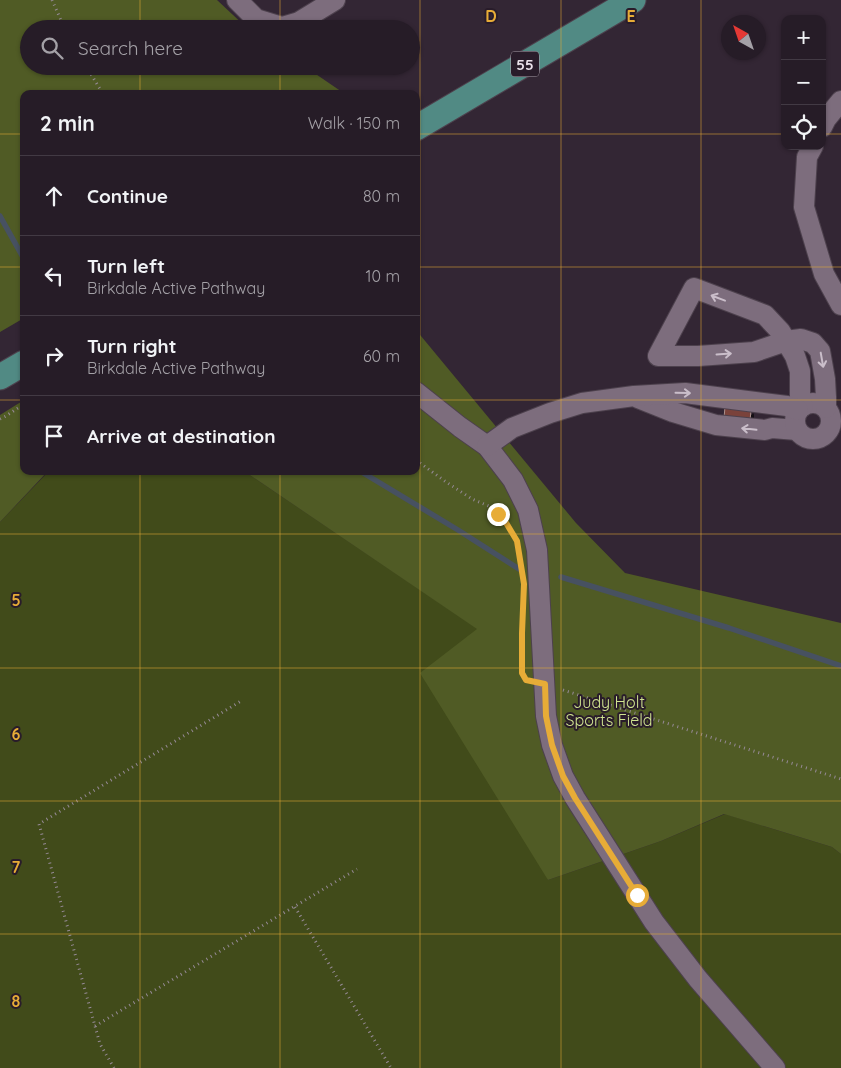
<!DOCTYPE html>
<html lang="en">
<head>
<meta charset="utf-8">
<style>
  body { margin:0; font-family:Quicksand,sans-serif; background:#322933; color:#f1f3f6 }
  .controls { position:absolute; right:15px; top:15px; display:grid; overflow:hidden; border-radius:10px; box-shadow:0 1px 4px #0004 }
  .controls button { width:45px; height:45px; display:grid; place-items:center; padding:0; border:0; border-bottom:1px solid #423a44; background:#261c27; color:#f1f3f6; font:25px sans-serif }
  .compass { position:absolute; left:721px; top:15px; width:45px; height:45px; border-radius:50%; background:#261c27; box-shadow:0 1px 4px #0004; rotate:320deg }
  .stop { position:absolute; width:15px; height:15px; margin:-11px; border:4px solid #e7ac37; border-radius:50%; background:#fff }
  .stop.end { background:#e7ac37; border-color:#fff; box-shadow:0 1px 5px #0008 }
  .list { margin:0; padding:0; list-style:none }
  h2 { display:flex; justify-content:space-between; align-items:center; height:65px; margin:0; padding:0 20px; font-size:21px }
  h2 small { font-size:16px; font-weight:400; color:#a4a1a7 }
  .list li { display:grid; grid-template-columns:32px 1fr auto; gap:15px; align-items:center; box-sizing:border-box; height:80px; padding:0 20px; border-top:1px solid #423a44 }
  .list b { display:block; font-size:19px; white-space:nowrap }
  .list p { margin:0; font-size:16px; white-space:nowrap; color:#a4a1a7 }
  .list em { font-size:16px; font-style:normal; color:#a4a1a7 }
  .icon { flex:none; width:28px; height:28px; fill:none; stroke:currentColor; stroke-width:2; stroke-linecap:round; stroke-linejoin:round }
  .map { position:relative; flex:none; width:841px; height:1068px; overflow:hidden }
  .search { position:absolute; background:#261c27; box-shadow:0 1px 4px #0004; left:20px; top:20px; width:400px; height:55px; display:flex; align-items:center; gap:12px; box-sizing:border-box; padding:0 18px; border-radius:28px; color:#a4a1a7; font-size:19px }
  .panel { position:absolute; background:#261c27; box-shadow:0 1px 4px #0004; left:20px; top:90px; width:400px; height:385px; border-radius:10px }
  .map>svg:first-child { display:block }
  .green { fill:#414b1a }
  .forest { fill:#505b25 }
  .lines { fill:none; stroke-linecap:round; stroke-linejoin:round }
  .stream { stroke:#475161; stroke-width:5.5 }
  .building { fill:#7a423b; stroke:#aa908c; filter:url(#shadow) }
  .minor-casing { stroke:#4d414d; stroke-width:22 }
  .major-casing { stroke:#4d414d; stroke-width:27 }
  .path { stroke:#968a96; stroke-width:3; stroke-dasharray:1 4; stroke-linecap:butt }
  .minor { stroke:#7d6d7d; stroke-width:20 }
  .major { stroke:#518a84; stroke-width:25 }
  .oneway { stroke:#cabeca }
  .route { stroke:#e7ac37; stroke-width:6 }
  .grid { fill:none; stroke:#e7ac37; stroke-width:1; stroke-opacity:0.55 }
  .labels { text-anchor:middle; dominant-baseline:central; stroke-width:4; stroke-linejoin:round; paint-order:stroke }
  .shield { fill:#291c2a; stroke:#b1a6b1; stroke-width:1 }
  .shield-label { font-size:15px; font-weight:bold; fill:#ebe1eb }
  .park-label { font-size:16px; fill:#d0e490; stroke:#291c2a }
  .grid-label { font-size:16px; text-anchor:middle; font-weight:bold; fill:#e7ac37; stroke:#291c2a; stroke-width:4; stroke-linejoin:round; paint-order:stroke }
</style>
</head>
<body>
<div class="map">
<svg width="841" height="1068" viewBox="0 0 841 1068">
  <defs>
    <filter id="shadow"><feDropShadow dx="4.5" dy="4.5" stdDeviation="0" flood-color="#0009"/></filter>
  </defs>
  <rect width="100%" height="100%" fill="#332634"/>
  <polygon class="green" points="49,471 244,471 478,629 548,880 661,841 725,814 832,847 841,854 841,1068 0,1068 0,522"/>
  <g class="forest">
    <polygon points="0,0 217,0 248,29 29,29 29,66 304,66 345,94 24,94 24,318 0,332"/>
    <polygon points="416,330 576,523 625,573 841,623 841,854 832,847 724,814 661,841 548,880 420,673 477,629 244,471 416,471"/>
    <polygon points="24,400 24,471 48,471 0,522 0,415"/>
  </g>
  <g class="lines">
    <g class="stream">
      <polyline points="0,216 24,259"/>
      <polyline points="360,471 458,530 519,569"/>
      <polyline points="561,577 729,628 841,666"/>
    </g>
  </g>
  <polygon class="building" points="725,407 751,410 750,421 724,418"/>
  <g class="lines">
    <g class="minor-casing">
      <g id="minor">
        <polyline points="237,0 256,19 282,27 299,22 335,0"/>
        <polyline points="822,127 826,119 841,101"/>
        <polyline points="813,146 807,157 804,207 824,274 841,305"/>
        <polyline points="416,392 460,427 487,446 513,480 528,510 537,550 546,716 552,745 563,776 575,798 654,922 698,979 775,1068"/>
        <polyline points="638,398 673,412 716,425 765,430 772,428 797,430"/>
        <circle cx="813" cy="421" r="18"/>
        <polyline points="803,406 800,396 800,371 795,356 780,331 765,315 694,288 658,356 698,356 754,352 786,341 801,339 813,343 820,351 825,379 826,397 826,408"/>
        <polyline points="487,446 512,428 550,413 582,403 634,396 685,393 787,406 798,410"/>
      </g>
    </g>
    <g class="major-casing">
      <g id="major">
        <polyline points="416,128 633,0"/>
        <polyline points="0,377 24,363"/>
      </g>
    </g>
    <g class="path">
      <polyline points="52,0 65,29"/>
      <polyline points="86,66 100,89 101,94"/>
      <polyline points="0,419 6,416 24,404"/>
      <polyline points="416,460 446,482 472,499 491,507 505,521 513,535"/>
      <polyline points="563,690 841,779"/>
      <polyline points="295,907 391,1068"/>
      <polyline points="95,1026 357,869"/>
      <polyline points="114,1068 100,1044 39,824 241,701"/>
    </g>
    <use href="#minor" class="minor"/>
    <use href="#major" class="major"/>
  </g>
  <defs><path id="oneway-shaft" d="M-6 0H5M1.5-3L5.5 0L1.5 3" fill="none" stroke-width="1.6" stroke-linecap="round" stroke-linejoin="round" transform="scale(1.25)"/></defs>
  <g class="oneway">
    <use href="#oneway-shaft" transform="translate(718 298) rotate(-159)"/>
    <use href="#oneway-shaft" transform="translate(724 354) rotate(-4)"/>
    <use href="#oneway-shaft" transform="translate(822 360) rotate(80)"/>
    <use href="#oneway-shaft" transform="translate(683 393) rotate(1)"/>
    <use href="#oneway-shaft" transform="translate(749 429) rotate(-174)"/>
  </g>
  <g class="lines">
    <polyline class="route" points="498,514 505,521 517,541 524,584 522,633 522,673 526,680 545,684 546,716 552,745 563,776 575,798 637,895"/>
  </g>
  <path class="grid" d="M140,0V29M280,0V29M420,0V1068M561,0V1068M701,0V1068M140,66V94M280,66V94M0,134H24M416,134H785M822,134H841M0,267H24M416,267H841M0,400H24M416,400H841M140,471V1068M280,471V1068M0,534H841M0,668H841M0,801H841M0,934H841"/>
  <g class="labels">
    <rect class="shield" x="511" y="51.5" width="28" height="25" rx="4"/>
    <g class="shield-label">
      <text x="525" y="64">55</text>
    </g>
    <g class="park-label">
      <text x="609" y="702">Judy Holt<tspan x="609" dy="18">Sports Field</tspan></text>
    </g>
  </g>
  <g class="grid-label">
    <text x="491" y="22">D</text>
    <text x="631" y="22">E</text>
    <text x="16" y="606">5</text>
    <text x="16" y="740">6</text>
    <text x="16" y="873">7</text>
    <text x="16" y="1007">8</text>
  </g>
</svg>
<div class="controls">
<button>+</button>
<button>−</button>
<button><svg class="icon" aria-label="locate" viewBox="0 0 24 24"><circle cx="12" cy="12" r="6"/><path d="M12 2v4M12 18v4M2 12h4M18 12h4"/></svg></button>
</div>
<svg class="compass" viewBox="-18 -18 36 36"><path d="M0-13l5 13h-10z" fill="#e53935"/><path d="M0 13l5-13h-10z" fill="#a4a1a7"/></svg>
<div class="stop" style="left:637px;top:895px"></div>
<div class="stop end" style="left:498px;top:514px"></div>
<div class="search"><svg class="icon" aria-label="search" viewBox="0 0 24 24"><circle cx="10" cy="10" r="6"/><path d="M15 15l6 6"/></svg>Search here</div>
<section class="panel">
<h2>2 min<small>Walk · 150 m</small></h2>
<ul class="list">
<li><svg class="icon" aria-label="ahead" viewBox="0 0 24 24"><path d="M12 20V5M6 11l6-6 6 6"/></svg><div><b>Continue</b></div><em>80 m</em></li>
<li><svg class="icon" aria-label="left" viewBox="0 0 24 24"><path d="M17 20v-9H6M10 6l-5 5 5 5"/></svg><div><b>Turn left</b><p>Birkdale Active Pathway</p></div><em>10 m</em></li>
<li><svg class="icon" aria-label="right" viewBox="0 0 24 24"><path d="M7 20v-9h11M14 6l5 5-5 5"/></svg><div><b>Turn right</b><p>Birkdale Active Pathway</p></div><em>60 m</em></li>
<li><svg class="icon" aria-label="arrive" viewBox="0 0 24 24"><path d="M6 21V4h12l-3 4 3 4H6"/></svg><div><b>Arrive at destination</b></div></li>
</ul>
</section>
</div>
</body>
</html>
